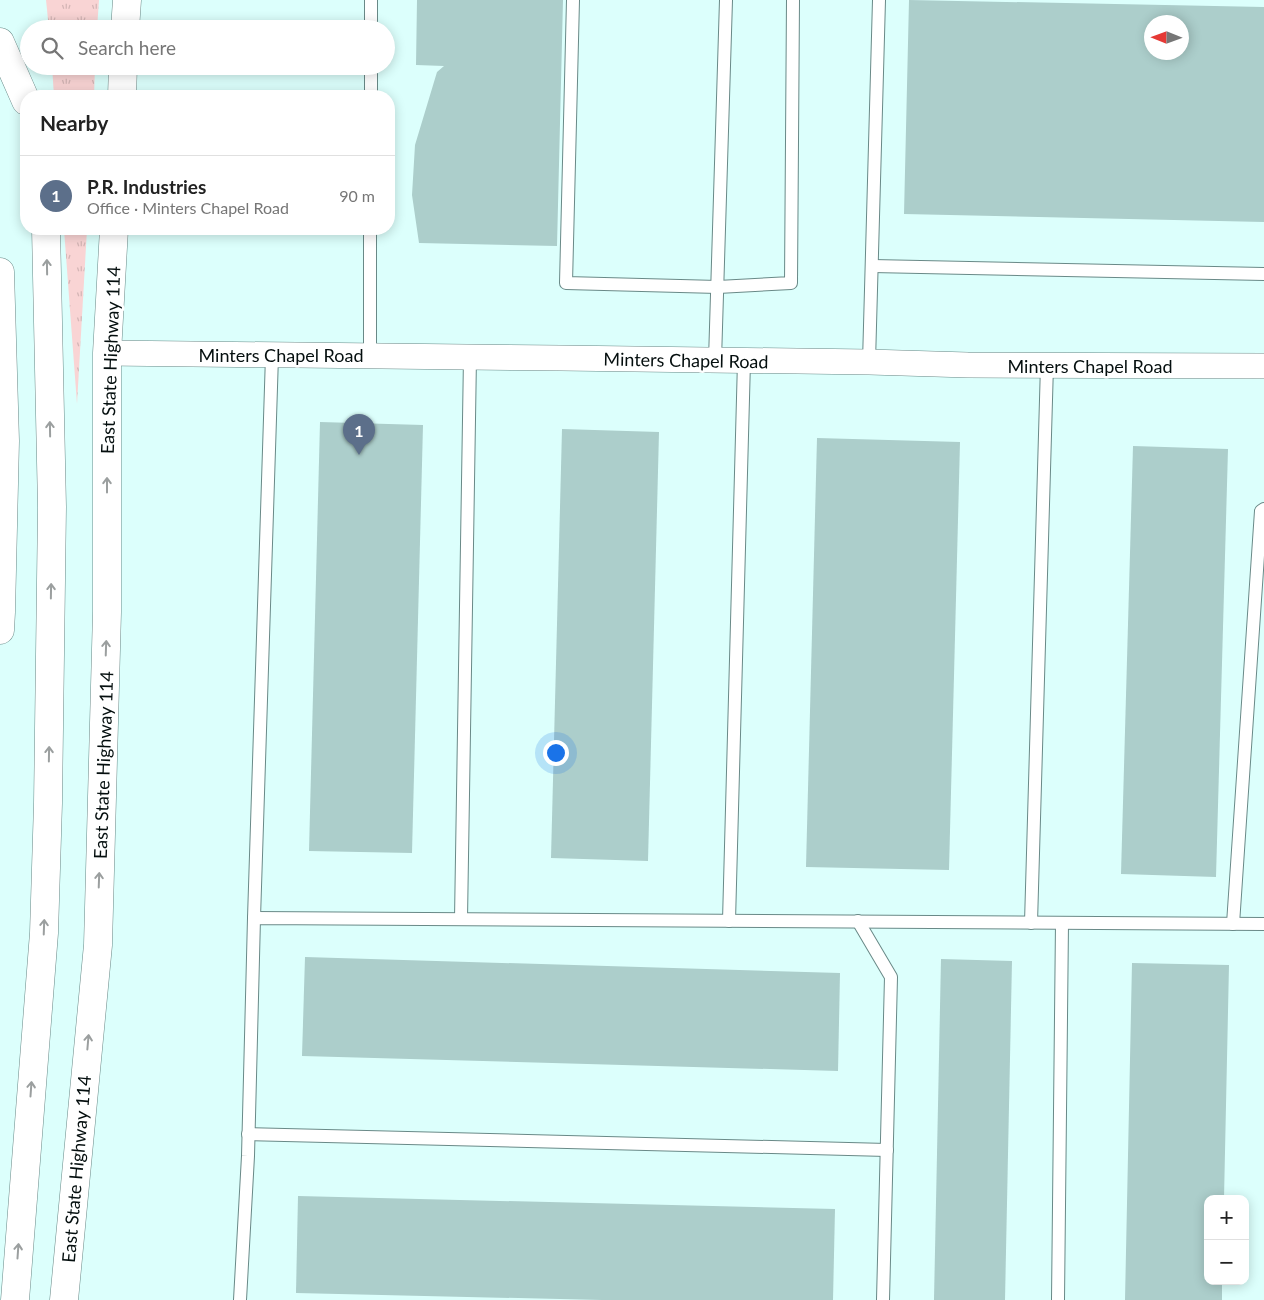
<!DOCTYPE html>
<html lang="en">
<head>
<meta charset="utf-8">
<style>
  body { margin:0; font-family:Lato,sans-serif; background:#f2f2f2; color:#222 }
  .controls { position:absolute; right:15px; bottom:15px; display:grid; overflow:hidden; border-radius:10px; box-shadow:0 2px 12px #0003 }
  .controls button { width:45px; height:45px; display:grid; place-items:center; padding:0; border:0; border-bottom:1px solid #e0e0e0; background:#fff; color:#222; font:25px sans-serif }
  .compass { position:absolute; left:1144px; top:15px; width:45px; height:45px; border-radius:50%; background:#fff; box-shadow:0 2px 12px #0003; rotate:271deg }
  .you { position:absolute; left:555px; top:752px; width:18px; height:18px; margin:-12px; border:4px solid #fff; border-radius:50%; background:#1a73e8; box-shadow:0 0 0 8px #1a73e833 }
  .badge { display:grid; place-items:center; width:32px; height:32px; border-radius:50%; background:#bc2b43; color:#fff; font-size:16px; font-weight:700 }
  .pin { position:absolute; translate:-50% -41px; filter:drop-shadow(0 1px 2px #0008) }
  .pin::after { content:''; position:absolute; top:26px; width:18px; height:15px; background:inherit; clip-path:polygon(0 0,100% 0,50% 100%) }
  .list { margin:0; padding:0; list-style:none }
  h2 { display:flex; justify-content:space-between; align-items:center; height:65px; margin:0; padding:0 20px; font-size:21px }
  h2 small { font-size:16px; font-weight:400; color:#767676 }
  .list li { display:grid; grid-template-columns:32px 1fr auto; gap:15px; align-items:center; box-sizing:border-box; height:80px; padding:0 20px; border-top:1px solid #e0e0e0 }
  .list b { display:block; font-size:19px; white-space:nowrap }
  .list p { margin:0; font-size:16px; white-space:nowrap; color:#767676 }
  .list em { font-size:16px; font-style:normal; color:#767676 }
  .icon { flex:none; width:28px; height:28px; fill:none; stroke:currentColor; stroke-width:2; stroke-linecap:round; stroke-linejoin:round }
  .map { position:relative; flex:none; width:1264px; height:1300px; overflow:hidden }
  .search { position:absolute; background:#fff; box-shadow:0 2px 12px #0003; left:20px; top:20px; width:375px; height:55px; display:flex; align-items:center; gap:12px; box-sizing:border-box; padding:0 18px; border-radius:28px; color:#767676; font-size:19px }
  .panel { position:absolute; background:#fff; box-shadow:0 2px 12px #0003; left:20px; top:90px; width:375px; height:145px; border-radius:20px }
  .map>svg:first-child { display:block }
  .grass { fill:url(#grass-tufts) }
  .building { fill:#accecb; fill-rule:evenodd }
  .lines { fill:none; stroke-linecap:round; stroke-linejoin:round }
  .service-casing { stroke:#698987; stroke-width:14 }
  .minor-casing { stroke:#698987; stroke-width:26 }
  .secondary-casing { stroke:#698987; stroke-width:29 }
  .motorway-casing { stroke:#698987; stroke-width:29 }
  .service { stroke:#fff; stroke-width:12 }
  .minor { stroke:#fff; stroke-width:25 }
  .secondary { stroke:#fff; stroke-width:28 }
  .motorway { stroke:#fff; stroke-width:28 }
  .oneway { stroke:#9b9f9f }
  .labels { text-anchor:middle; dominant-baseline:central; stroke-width:5; stroke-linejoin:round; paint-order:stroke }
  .street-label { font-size:18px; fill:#040e0e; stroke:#fff }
</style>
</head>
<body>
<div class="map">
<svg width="1264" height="1300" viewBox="0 0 1264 1300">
  <defs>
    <pattern id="grass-tufts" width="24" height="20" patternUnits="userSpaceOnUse" patternTransform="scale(1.25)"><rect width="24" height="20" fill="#f9d4d4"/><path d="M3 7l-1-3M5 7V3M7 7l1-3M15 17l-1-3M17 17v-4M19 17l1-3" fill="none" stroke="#d4b5b5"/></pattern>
  </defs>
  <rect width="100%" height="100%" fill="#dcfffc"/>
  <g class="grass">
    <polygon points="46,0 99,0 97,29 49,29"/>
    <polygon points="52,66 95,66 94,96 54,96"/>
    <polygon points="64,229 87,229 77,404"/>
  </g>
  <g class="building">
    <polygon points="417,0 563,0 557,246 419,243 412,195 415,145 437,72 444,66 416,65"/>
    <path d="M909,0L1264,7V222L904,214ZM1152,22H1182V52H1152Z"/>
    <polygon points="320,422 423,425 412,853 309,851"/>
    <polygon points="562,429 659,432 648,861 551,858"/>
    <polygon points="817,438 960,442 949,870 806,867"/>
    <polygon points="1133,446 1228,449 1216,877 1121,874"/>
    <polygon points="305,957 840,973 838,1071 302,1056"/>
    <polygon points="941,959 1012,961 1005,1300 934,1300"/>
    <polygon points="1132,963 1229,965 1224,1199 1208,1199 1208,1281 1222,1281 1222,1300 1125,1300"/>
    <polygon points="298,1196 835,1209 833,1300 602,1300 296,1293"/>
  </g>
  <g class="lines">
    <g class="service-casing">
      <g id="service">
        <polyline points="573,0 566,283 718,287 791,283 793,0"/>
        <polyline points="371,29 371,0"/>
        <polyline points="371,96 371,66"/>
        <polyline points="872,266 1264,274"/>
        <polyline points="370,356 370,229"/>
        <polyline points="715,360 726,0"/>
        <polyline points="869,362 879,0"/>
        <polyline points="254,918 272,356"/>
        <polyline points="461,919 470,357"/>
        <polyline points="729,921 744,361"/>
        <polyline points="858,921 891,977 883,1300"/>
        <polyline points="1031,923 1047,365"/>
        <polyline points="1233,924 1261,511 1264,509"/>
        <polyline points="248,1134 887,1150"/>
        <polyline points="240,1300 248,1156 254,918 1264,924"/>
        <polyline points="1058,1300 1062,923"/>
      </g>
    </g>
    <g class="minor-casing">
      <polyline id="minor" points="107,353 561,358 869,362 968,365 1264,366"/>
    </g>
    <g class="secondary-casing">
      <g id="secondary">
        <polyline points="125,29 127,0"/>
        <polyline points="122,96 123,66"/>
        <polyline points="64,1300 98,945 107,612 107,353 114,229"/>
      </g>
    </g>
    <g class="motorway-casing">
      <g id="motorway">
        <polyline points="0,42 26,101"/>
        <polyline points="0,272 5,441 1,612 0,630"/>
        <polyline points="15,1300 44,933 48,803 52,507 46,229"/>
      </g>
    </g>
    <use href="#service" class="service"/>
    <use href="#minor" class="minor"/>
    <use href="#secondary" class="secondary"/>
    <use href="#motorway" class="motorway"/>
  </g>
  <defs><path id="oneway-shaft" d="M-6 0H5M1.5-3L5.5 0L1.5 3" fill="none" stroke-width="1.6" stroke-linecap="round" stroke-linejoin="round" transform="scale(1.25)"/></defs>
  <g class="oneway">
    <use href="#oneway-shaft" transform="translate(47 267) rotate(-91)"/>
    <use href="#oneway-shaft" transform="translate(50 429) rotate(-91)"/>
    <use href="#oneway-shaft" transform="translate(107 485) rotate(-90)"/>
    <use href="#oneway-shaft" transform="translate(51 591) rotate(-89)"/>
    <use href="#oneway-shaft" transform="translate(106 648) rotate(-88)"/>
    <use href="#oneway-shaft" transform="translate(49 754) rotate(-89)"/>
    <use href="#oneway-shaft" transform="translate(99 880) rotate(-88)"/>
    <use href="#oneway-shaft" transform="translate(44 927) rotate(-88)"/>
    <use href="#oneway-shaft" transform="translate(88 1042) rotate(-85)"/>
    <use href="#oneway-shaft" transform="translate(31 1089) rotate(-86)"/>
    <use href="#oneway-shaft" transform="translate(18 1251) rotate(-86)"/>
  </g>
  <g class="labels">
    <g class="street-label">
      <text x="281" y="355">Minters Chapel Road</text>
      <text transform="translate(110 360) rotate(-88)">East State Highway 114</text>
      <text transform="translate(686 360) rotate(1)">Minters Chapel Road</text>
      <text x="1090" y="366">Minters Chapel Road</text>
      <text transform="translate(103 765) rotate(-88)">East State Highway 114</text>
      <text transform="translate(76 1169) rotate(-85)">East State Highway 114</text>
    </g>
  </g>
</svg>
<div class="controls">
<button>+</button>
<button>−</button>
</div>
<svg class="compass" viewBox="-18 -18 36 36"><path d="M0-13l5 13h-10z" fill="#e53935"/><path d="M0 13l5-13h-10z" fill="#767676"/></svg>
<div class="you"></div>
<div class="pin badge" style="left:359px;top:455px;background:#5c6f8a">1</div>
<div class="search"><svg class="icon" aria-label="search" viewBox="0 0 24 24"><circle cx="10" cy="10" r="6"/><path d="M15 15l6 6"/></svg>Search here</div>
<section class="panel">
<h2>Nearby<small></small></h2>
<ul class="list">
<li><span class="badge" style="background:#5c6f8a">1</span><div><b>P.R. Industries</b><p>Office · Minters Chapel Road</p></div><em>90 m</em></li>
</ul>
</section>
</div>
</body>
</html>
